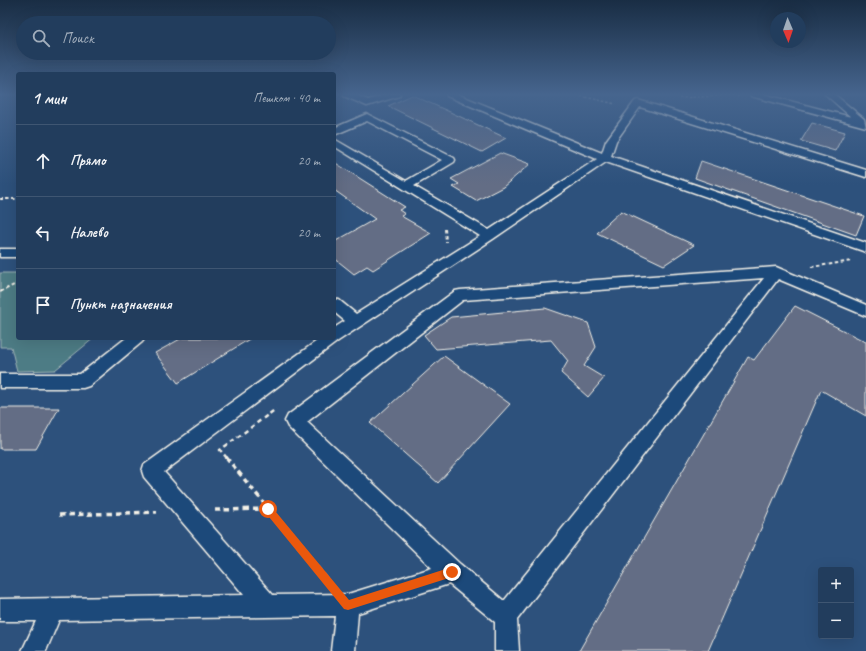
<!DOCTYPE html>
<html lang="ru">
<head>
<meta charset="utf-8">
<style>
  body { margin:0; font-family:Caveat,sans-serif; background:#2a4463; color:#f1f3f6 }
  .controls { position:absolute; right:12px; bottom:12px; display:grid; overflow:hidden; border-radius:4px; box-shadow:0 4px 16px #0002 }
  .controls button { width:36px; height:36px; display:grid; place-items:center; padding:0; border:0; border-bottom:1px solid #3f5672; background:#223d5d; color:#f1f3f6; font:20px sans-serif }
  .compass { position:absolute; left:770px; top:12px; width:36px; height:36px; border-radius:50%; background:#223d5d; box-shadow:0 4px 16px #0002; rotate:178deg }
  .stop { position:absolute; width:12px; height:12px; margin:-9px; border:3px solid #ea580c; border-radius:50%; background:#fff }
  .stop.end { background:#ea580c; border-color:#fff; box-shadow:0 1px 4px #0008 }
  .list { margin:0; padding:0; list-style:none }
  h2 { display:flex; justify-content:space-between; align-items:center; height:52px; margin:0; padding:0 16px; font-size:17px }
  h2 small { font-size:13px; font-weight:400; color:#a2aebc }
  .list li { display:grid; grid-template-columns:26px 1fr auto; gap:12px; align-items:center; box-sizing:border-box; height:72px; padding:0 16px; border-top:1px solid #3f5672 }
  .list b { display:block; font-size:15px; white-space:nowrap }
  .list em { font-size:13px; font-style:normal; color:#a2aebc }
  .icon { flex:none; width:22px; height:22px; fill:none; stroke:currentColor; stroke-width:2; stroke-linecap:round; stroke-linejoin:round }
  .map { position:relative; flex:none; width:866px; height:651px; overflow:hidden }
  .search { position:absolute; background:#223d5d; box-shadow:0 4px 16px #0002; left:16px; top:16px; width:320px; height:44px; display:flex; align-items:center; gap:10px; box-sizing:border-box; padding:0 14px; border-radius:22px; color:#a2aebc; font-size:15px }
  .panel { position:absolute; background:#223d5d; box-shadow:0 4px 16px #0002; left:16px; top:72px; width:320px; height:268px; border-radius:4px }
  .map>svg:first-child { display:block }
  .green { fill:#4e7c85; stroke:#a1b6b6 }
  .building { fill:#646d85; stroke:#f4f1e8 }
  .lines { fill:none; stroke-linecap:round; stroke-linejoin:round }
  .service-casing { stroke:#f4f1e8; stroke-width:3 }
  .path-far3 { stroke:#f4f1e8; stroke-width:1.5; stroke-dasharray:2.5 2; stroke-linecap:butt }
  .path-far2 { stroke:#f4f1e8; stroke-width:2; stroke-dasharray:3.5 2.5; stroke-linecap:butt }
  .path-far1 { stroke:#f4f1e8; stroke-width:2.5; stroke-dasharray:4.5 3.5; stroke-linecap:butt }
  .path { stroke:#f4f1e8; stroke-width:3.5; stroke-dasharray:5.5 4; stroke-linecap:butt }
  .service { fill:#1f4a7a; fill-rule:evenodd }
  .route { fill:#ea580c }
</style>
</head>
<body>
<div class="map">
<svg width="866" height="651" viewBox="0 0 866 651">
  <rect width="100%" height="100%" fill="#2d517c"/>
  <filter id="ink" filterUnits="userSpaceOnUse"><feTurbulence type="fractalNoise" baseFrequency=".025" numOctaves="2"/><feDisplacementMap in="SourceGraphic" scale="8" xChannelSelector="R" yChannelSelector="G"/><feConvolveMatrix kernelMatrix="1 2 1 2 8 2 1 2 1" color-interpolation-filters="sRGB"/></filter>
  <g filter="url(#ink)">
    <polygon class="green" points="0,273 18,273 18,338 94,338 55,370 17,371 11,347 0,347"/>
    <g class="building">
      <polygon points="412,95 450,112 506,138 482,152 388,106"/>
      <polygon points="812,123 845,132 835,151 801,141"/>
      <polygon points="500,153 530,164 503,187 476,201 453,187 459,184 451,179"/>
      <polygon points="701,161 864,216 856,235 695,178"/>
      <polygon points="334,162 405,207 399,210 405,214 401,216 431,233 373,270 367,266 354,274 334,258 334,242 375,219 334,190"/>
      <polygon points="621,211 694,245 664,265 597,233"/>
      <polygon points="795,306 866,342 866,416 821,390 708,651 579,651 748,357 754,360"/>
      <polygon points="545,308 588,323 596,347 584,366 604,378 588,397 561,373 568,361 551,340 436,349 424,335 451,317"/>
      <polygon points="182,338 251,338 178,383 155,353"/>
      <polygon points="444,356 510,404 438,483 370,423"/>
      <polygon points="0,408 59,408 36,449 0,449"/>
    </g>
    <g class="lines">
      <g class="service-casing">
        <g id="service">
          <polygon points="343,94 354,94 368,100 388,94 400,94 399,96 367,106 344,96"/>
          <path d="M446,94H457L602,153L606,141L635,101L638,100L866,170V177L640,107L616,141L611,156L866,243V252L606,162L493,239L338,341L164,472L273,595L348,594L432,568L288,427L285,421L288,415L455,291L460,290L776,267L866,305V316L778,279L517,620L519,651H495V622L449,584L358,613L355,651H331L335,616L59,620L46,651H22L36,621H0V599L244,595L144,477L142,471L144,465L321,338H334V328L345,321L334,312V299L339,300L356,314L480,236L334,146V139L406,181L442,160L367,121L334,135V128L367,114L454,158L455,160L454,162L414,186L489,230L597,159L447,96ZM764,278L504,601L460,564L307,422L463,300Z"/>
          <polygon points="750,94 763,94 851,117 825,94 834,94 864,119 866,127 751,96"/>
          <rect x="0" y="249" width="18" height="8"/>
          <polygon points="126,338 145,338 142,342 89,386 83,388 0,388 0,374 80,374"/>
        </g>
      </g>
      <g class="path-far3">
        <polyline points="572,94 616,104"/>
        <polyline points="679,98 732,95 739,96"/>
      </g>
      <g class="path-far2">
        <polyline points="0,199 18,199"/>
        <polyline points="445,229 446,242"/>
        <polyline points="811,267 852,261"/>
        <polyline points="0,292 18,283"/>
      </g>
      <polyline class="path-far1" points="227,458 220,450 276,409"/>
      <g class="path">
        <polyline points="226,457 328,581"/>
        <polyline points="215,510 268,509"/>
        <polyline points="59,515 157,512"/>
      </g>
      <use href="#service" class="service"/>
    </g>
  </g>
  <linearGradient id="sky" x2="0" y2="1"><stop stop-color="#192d44"/><stop offset="0.51" stop-color="#46658e"/><stop offset="1" stop-color="#46658e" stop-opacity="0"/></linearGradient>
  <rect width="866" height="185" fill="url(#sky)"/>
  <polygon class="route" points="268,504 271,506 349,600 452,567 455,569 457,572 455,575 452,577 348,610 344,609 265,512 264,509 265,506"/>
</svg>
<div class="controls">
<button>+</button>
<button>−</button>
</div>
<svg class="compass" viewBox="-18 -18 36 36"><path d="M0-13l5 13h-10z" fill="#e53935"/><path d="M0 13l5-13h-10z" fill="#a2aebc"/></svg>
<div class="stop" style="left:268px;top:509px"></div>
<div class="stop end" style="left:452px;top:572px"></div>
<div class="search"><svg class="icon" aria-label="search" viewBox="0 0 24 24"><circle cx="10" cy="10" r="6"/><path d="M15 15l6 6"/></svg>Поиск</div>
<section class="panel">
<h2>1 мин<small>Пешком · 40 m</small></h2>
<ul class="list">
<li><svg class="icon" aria-label="ahead" viewBox="0 0 24 24"><path d="M12 20V5M6 11l6-6 6 6"/></svg><div><b>Прямо</b></div><em>20 m</em></li>
<li><svg class="icon" aria-label="left" viewBox="0 0 24 24"><path d="M17 20v-9H6M10 6l-5 5 5 5"/></svg><div><b>Налево</b></div><em>20 m</em></li>
<li><svg class="icon" aria-label="arrive" viewBox="0 0 24 24"><path d="M6 21V4h12l-3 4 3 4H6"/></svg><div><b>Пункт назначения</b></div></li>
</ul>
</section>
</div>
</body>
</html>
